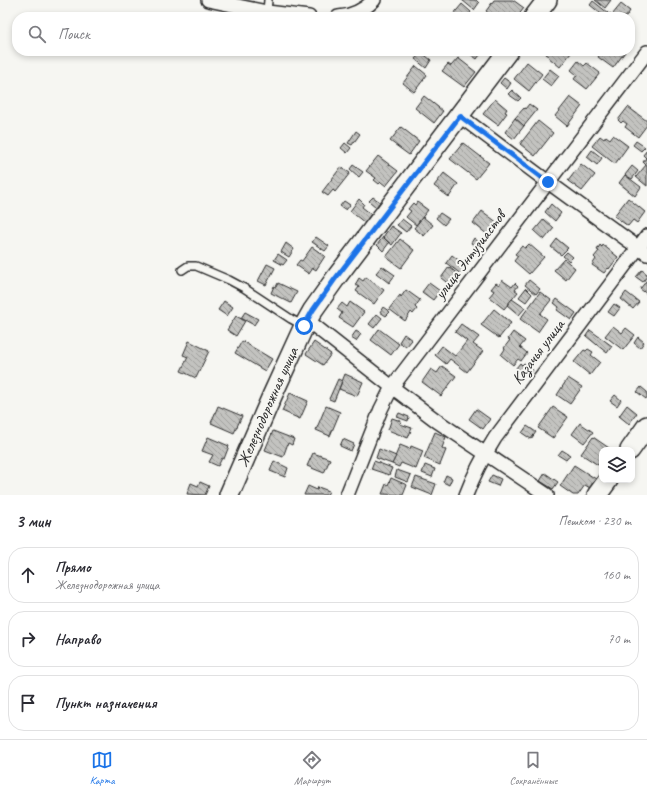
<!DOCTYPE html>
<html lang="ru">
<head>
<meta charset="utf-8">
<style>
  body { margin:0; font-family:Caveat,sans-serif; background:#f7f7f7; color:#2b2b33 }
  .controls { position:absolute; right:12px; bottom:12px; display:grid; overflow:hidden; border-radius:8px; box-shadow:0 2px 6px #0003 }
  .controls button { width:36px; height:36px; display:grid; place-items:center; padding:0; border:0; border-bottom:1px solid #e1e1e2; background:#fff; color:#2b2b33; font:20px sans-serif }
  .stop { position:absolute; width:12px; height:12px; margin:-9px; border:3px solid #1a73e8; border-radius:50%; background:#fff }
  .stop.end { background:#1a73e8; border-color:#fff; box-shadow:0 1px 4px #0008 }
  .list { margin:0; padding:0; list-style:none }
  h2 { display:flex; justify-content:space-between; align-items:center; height:52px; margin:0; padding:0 16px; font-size:17px }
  h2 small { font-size:13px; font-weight:400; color:#7c7c81 }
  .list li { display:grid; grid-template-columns:26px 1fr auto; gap:12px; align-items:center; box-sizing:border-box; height:56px; margin:0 8px 8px; padding:0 8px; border:1px solid #e1e1e2; border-radius:16px }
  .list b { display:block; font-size:15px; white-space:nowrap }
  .list p { margin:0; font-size:13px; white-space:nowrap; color:#7c7c81 }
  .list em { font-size:13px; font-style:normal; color:#7c7c81 }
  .icon { flex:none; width:22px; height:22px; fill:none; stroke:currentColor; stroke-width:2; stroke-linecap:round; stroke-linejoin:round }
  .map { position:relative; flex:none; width:647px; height:495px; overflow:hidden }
  .search { position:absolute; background:#fff; box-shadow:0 2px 6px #0003; left:12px; right:12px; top:12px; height:44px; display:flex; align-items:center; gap:10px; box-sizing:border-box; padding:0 14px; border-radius:16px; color:#7c7c81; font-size:15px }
  .sheet { height:244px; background:#fff }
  nav { display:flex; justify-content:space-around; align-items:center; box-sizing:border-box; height:56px; border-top:1px solid #e1e1e2; background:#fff; font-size:11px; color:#7c7c81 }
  nav a { display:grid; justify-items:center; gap:2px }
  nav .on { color:#1a73e8 }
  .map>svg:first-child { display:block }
  .building { fill:url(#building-back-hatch); stroke:#2b2b2b }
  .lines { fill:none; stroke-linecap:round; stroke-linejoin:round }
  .lane-casing { stroke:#2b2b2b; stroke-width:10 }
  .street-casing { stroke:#2b2b2b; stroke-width:16 }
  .secondary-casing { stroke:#2b2b2b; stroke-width:22 }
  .lane { stroke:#f6f6f2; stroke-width:7 }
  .street { stroke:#f6f6f2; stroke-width:13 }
  .secondary { stroke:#f6f6f2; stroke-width:19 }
  .route { stroke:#1a73e8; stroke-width:5 }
  .labels { text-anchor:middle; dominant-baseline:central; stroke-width:4; stroke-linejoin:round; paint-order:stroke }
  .street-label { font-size:16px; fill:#2b2b2b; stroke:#f6f6f2 }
</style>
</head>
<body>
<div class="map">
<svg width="647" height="495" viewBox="0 0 647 495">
  <defs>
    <pattern id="building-back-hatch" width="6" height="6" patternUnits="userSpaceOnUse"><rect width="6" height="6" fill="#c3c3c0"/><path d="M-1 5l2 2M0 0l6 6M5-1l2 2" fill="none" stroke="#9f9f9c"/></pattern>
  </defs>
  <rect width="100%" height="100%" fill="#f6f6f2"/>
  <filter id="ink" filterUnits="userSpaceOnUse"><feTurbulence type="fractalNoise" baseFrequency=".025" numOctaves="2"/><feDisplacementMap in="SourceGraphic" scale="8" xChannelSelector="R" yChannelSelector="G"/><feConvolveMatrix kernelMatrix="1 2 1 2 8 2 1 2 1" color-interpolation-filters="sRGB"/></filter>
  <g filter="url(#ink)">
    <g class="building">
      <polygon points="462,0 476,0 479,3 474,10"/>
      <polygon points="494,0 513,0 524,8 517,17 493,17 486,11"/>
      <polygon points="595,0 611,0 605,8"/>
      <polygon points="593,1 608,13 605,17 590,5"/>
      <polygon points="462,4 471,12 467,17 452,17 452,16"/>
      <polygon points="621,4 630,11 626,17 608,17 610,13 612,15"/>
      <polygon points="466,51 483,51 477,59"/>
      <polygon points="548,51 569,51 571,53 560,67 548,57 549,56 546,54"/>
      <polygon points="602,51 624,51 625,52 613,68 598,57"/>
      <polygon points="421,52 431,60 426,68 415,59"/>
      <polygon points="458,58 476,72 464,87 442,71 448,64 451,66"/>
      <polygon points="578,61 584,66 587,63 600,73 587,89 574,79 577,75 571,70"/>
      <polygon points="527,62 542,74 529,91 514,79"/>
      <polygon points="416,66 427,75 414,92 403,83"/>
      <polygon points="550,69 559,76 551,86 542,79"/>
      <polygon points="504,78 511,83 507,89 500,83"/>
      <polygon points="512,90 521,98 518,101 508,94"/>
      <polygon points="424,96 443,111 434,123 415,108"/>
      <polygon points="570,97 582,106 567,126 555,116"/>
      <polygon points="495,99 507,109 505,112 507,113 498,125 483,114"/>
      <polygon points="529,104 537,110 524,126 515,118 524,108 525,109"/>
      <polygon points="628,107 647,121 647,125 638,137 625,127 627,124 623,121 621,123 618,120"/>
      <polygon points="515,118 524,126 514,139 505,132"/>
      <polygon points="538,121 553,133 535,156 520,144"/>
      <polygon points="401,127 419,141 409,155 390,141"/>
      <polygon points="356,131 360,134 352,145 348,143"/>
      <polygon points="613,135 628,146 615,164 592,146 600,136 604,139 606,136 610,139"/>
      <polygon points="636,141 645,147 641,151 633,145"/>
      <polygon points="345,143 351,148 347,153 341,148"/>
      <polygon points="463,143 489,163 476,179 450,159"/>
      <polygon points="592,150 602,158 597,165 587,157"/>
      <polygon points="647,150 647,186 636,177 646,165 643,162 646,158 643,155"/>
      <polygon points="378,156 398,171 386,186 381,182 379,184 374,180 376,178 366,171"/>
      <polygon points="581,164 595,175 582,191 568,181"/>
      <polygon points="353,165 363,172 359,177 350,169"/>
      <polygon points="632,166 638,171 632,179 625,175"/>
      <polygon points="341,167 350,173 335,192 333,190 328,196 322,192"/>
      <polygon points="444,173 458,184 449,197 434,186"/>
      <polygon points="625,175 641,187 635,196 619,183"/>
      <polygon points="373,197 380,202 376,207 369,201"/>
      <polygon points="628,198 645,212 637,223 633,220 628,226 614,216"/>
      <polygon points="359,199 364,204 362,207 371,214 365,223 350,211"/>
      <polygon points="344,201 350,205 346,210 340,206"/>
      <polygon points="417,202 428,210 416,225 406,217 411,211 408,209 413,203 415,205"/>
      <polygon points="551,204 561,213 555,221 545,212"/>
      <polygon points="482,211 498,223 488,235 473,223"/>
      <polygon points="440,213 449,219 444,225 436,218"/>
      <polygon points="423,217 433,225 424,236 414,228"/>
      <polygon points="402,219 411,226 406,232 397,225"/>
      <polygon points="544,219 554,228 544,240 534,231"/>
      <polygon points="391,226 401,233 392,245 383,237"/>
      <polygon points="316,237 329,246 325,251 312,242"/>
      <polygon points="383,237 389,243 383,251 377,245"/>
      <polygon points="474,238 480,243 477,247 471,243"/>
      <polygon points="400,239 414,250 401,268 386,257"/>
      <polygon points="557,239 568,248 561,255 551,247"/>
      <polygon points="286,243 294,249 289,257 281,252"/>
      <polygon points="529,244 544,257 529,274 514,261 518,256 515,254 522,246 525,248"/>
      <polygon points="600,245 602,247 603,245 618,257 609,269 608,268 604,273 592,265 596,259 594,257 599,251 597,250"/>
      <polygon points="312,247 325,256 316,270 313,268 309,274 296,265 300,260 302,261"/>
      <polygon points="567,252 573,257 569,261 563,256"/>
      <polygon points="278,254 287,260 283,265 274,260"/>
      <polygon points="452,255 466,266 461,274 446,263"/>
      <polygon points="564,259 575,268 566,280 554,270"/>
      <polygon points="267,264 275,268 266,285 258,281"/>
      <polygon points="382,266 395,275 389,283 376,273"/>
      <polygon points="449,267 459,275 450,285 441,278"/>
      <polygon points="642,270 647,274 647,276 643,282 636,277"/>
      <polygon points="366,277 384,290 374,304 356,291 359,287 355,285 359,278 363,281"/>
      <polygon points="502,280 512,287 515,283 518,286 515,290 518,292 504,309 489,297 494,291 491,289 496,283 499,285"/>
      <polygon points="529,280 540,289 536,294 525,285"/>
      <polygon points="647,280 647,294 640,289"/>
      <polygon points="278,283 297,292 291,303 271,293 274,286 276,287"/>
      <polygon points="429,283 440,291 433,300 422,292"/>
      <polygon points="526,288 532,294 526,302 519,297"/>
      <polygon points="406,290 420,300 415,307 417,309 413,314 411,312 405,321 389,309 400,295 401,297"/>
      <polygon points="540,292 551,300 540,314 547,319 538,332 520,319"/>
      <polygon points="626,292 639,302 633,309 621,299"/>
      <polygon points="512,299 525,308 519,315 507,305"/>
      <polygon points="557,299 576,313 571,320 557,310 559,307 554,303"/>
      <polygon points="224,301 233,307 227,316 218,310"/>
      <polygon points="350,302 364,312 353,327 339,318 342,313 337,309 342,303 347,307"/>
      <polygon points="614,304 620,308 614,316 608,312"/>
      <polygon points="383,307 390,312 386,316 380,312"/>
      <polygon points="494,309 511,323 499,338 481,325"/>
      <polygon points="245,312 258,319 254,325 241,318"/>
      <polygon points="377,314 382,318 374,328 369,324"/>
      <polygon points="236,316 245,321 236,336 227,330"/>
      <polygon points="461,324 479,337 473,344 483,351 467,372 450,359 446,364 435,355 442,346 455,356 467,341 455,332"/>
      <polygon points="613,326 622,333 626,328 635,335 623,350 605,336"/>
      <polygon points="379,329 399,344 391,355 371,340"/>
      <polygon points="590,330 612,346 607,353 586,336"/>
      <polygon points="356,331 361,334 356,341 351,338"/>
      <polygon points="513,332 525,341 520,347 527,353 521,361 518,359 513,365 501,355 505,349 504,348 510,340 508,339"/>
      <polygon points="404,334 412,340 406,347 399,342"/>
      <polygon points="638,337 644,342 640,348 634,343"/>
      <polygon points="189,341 209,351 196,378 181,371 188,357 183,355"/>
      <polygon points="242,341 272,359 265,371 235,353"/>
      <polygon points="314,342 331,354 323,365 306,354"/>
      <polygon points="588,349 593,352 591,355 600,362 590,375 574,362 584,350 586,351"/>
      <polygon points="520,363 522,365 524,363 533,370 528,376 524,373 522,376 517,372 518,370 516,368"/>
      <polygon points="442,366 456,376 441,396 422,382 431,369 437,373"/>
      <polygon points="345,374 363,382 357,396 339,389"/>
      <polygon points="568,378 582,387 570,404 557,395"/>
      <polygon points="338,379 342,381 334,401 329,399"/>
      <polygon points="641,387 647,392 647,397 646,399 637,392"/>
      <polygon points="290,393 308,401 300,419 282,411"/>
      <polygon points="615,395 621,400 617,406 610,401"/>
      <polygon points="627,405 637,413 629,424 619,416"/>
      <polygon points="218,406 242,416 234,433 211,423"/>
      <polygon points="326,406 340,412 330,436 316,430"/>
      <polygon points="553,407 568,417 553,438 538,428"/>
      <polygon points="476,409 490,419 483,429 469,419"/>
      <polygon points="399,413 409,417 408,421 397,417"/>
      <polygon points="392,418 401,421 400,424 412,428 408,438 388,430"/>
      <polygon points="580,423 593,432 584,443 572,434"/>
      <polygon points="527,426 536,432 531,439 522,433"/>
      <polygon points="273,431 294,439 292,445 288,443 283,457 265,450"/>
      <polygon points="435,432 446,437 442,448 446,450 440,465 424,458"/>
      <polygon points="208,437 229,446 224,459 222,458 218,466 209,462 213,455 202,451"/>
      <polygon points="593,437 609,448 608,450 602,450 602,459 598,465 581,454"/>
      <polygon points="343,439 354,444 351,451 340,446"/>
      <polygon points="400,445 410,449 411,446 423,451 416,469 401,463 399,467 392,464"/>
      <polygon points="379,449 396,456 392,464 376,458"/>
      <polygon points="562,450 570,455 566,460 558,455"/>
      <polygon points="313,453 330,459 324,473 307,466"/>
      <polygon points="274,461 288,468 285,477 270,471"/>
      <polygon points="374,461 392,468 389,475 371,469"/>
      <polygon points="425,465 435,469 432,477 422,473"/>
      <polygon points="574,465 596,479 590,488 585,485 578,495 573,495 560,486"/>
      <polygon points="397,470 411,475 408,482 395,477"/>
      <polygon points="545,473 558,482 553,489 540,481"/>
      <polygon points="446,475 452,478 449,485 443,482"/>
      <polygon points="492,475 501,479 498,486 488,482"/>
      <polygon points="416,477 436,484 432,495 412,487"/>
      <polygon points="391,478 407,485 403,495 382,494 386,484 388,485"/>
      <polygon points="200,482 209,486 205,495 187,494 191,483 198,486"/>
      <polygon points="308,486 317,490 318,487 329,491 327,495 304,495"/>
    </g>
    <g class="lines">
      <g class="lane-casing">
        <g id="lane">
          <polyline points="267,12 268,0"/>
          <polyline points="182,270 188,266 196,266 229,280 244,288 291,319 304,326"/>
        </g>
      </g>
      <g class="street-casing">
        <g id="street">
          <polyline points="208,0 267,12 309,17"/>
          <path d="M338,17C353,16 364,10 374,0"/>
          <polyline points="460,116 548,182 647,254"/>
          <polyline points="307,320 392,387 437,421 547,495"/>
          <polyline points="347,495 381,409 392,387 647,52"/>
          <path d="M466,495C474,474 483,457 495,438L647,236"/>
        </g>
      </g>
      <g class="secondary-casing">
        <g id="secondary">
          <polyline points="534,17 547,0"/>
          <polyline points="630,450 647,426"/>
          <path id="s1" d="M229,495L272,396L304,326L313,310L335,279L508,51"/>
          <polyline points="597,495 608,480"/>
        </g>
      </g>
      <use href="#lane" class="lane"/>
      <use href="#street" class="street"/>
      <use href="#secondary" class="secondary"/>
    </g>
  </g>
  <g class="lines" filter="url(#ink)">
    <polyline class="route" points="304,326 313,310 335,279 460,116 548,182"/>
  </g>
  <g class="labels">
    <g class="street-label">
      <text transform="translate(470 255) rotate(-53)">улица Энтузиастов</text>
      <text transform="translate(538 352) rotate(-53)">Казачья улица</text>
      <text stroke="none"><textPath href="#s1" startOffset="96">Железнодорожная улица</textPath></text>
    </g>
  </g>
</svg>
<div class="controls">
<button><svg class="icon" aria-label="layers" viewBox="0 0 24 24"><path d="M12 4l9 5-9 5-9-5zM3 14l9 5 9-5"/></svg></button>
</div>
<div class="stop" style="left:304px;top:326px"></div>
<div class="stop end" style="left:548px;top:182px"></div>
<div class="search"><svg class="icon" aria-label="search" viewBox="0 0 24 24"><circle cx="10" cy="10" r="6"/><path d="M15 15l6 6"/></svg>Поиск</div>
</div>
<section class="sheet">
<h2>3 мин<small>Пешком · 230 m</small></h2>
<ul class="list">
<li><svg class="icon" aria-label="ahead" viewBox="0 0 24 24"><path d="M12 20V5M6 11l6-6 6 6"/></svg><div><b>Прямо</b><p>Железнодорожная улица</p></div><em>160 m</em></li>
<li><svg class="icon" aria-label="right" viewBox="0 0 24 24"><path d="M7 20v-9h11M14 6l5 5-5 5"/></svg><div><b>Направо</b></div><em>70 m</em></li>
<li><svg class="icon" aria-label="arrive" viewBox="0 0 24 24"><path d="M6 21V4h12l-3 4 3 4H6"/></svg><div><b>Пункт назначения</b></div></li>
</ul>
</section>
<nav>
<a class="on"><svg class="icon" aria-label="map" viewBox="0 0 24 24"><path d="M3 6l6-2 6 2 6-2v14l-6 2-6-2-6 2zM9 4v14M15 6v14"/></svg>Карта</a>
<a><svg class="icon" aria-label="directions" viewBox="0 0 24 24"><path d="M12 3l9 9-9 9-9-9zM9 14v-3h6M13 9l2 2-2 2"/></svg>Маршрут</a>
<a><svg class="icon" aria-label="saved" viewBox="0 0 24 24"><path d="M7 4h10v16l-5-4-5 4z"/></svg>Сохранённые</a>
</nav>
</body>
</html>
